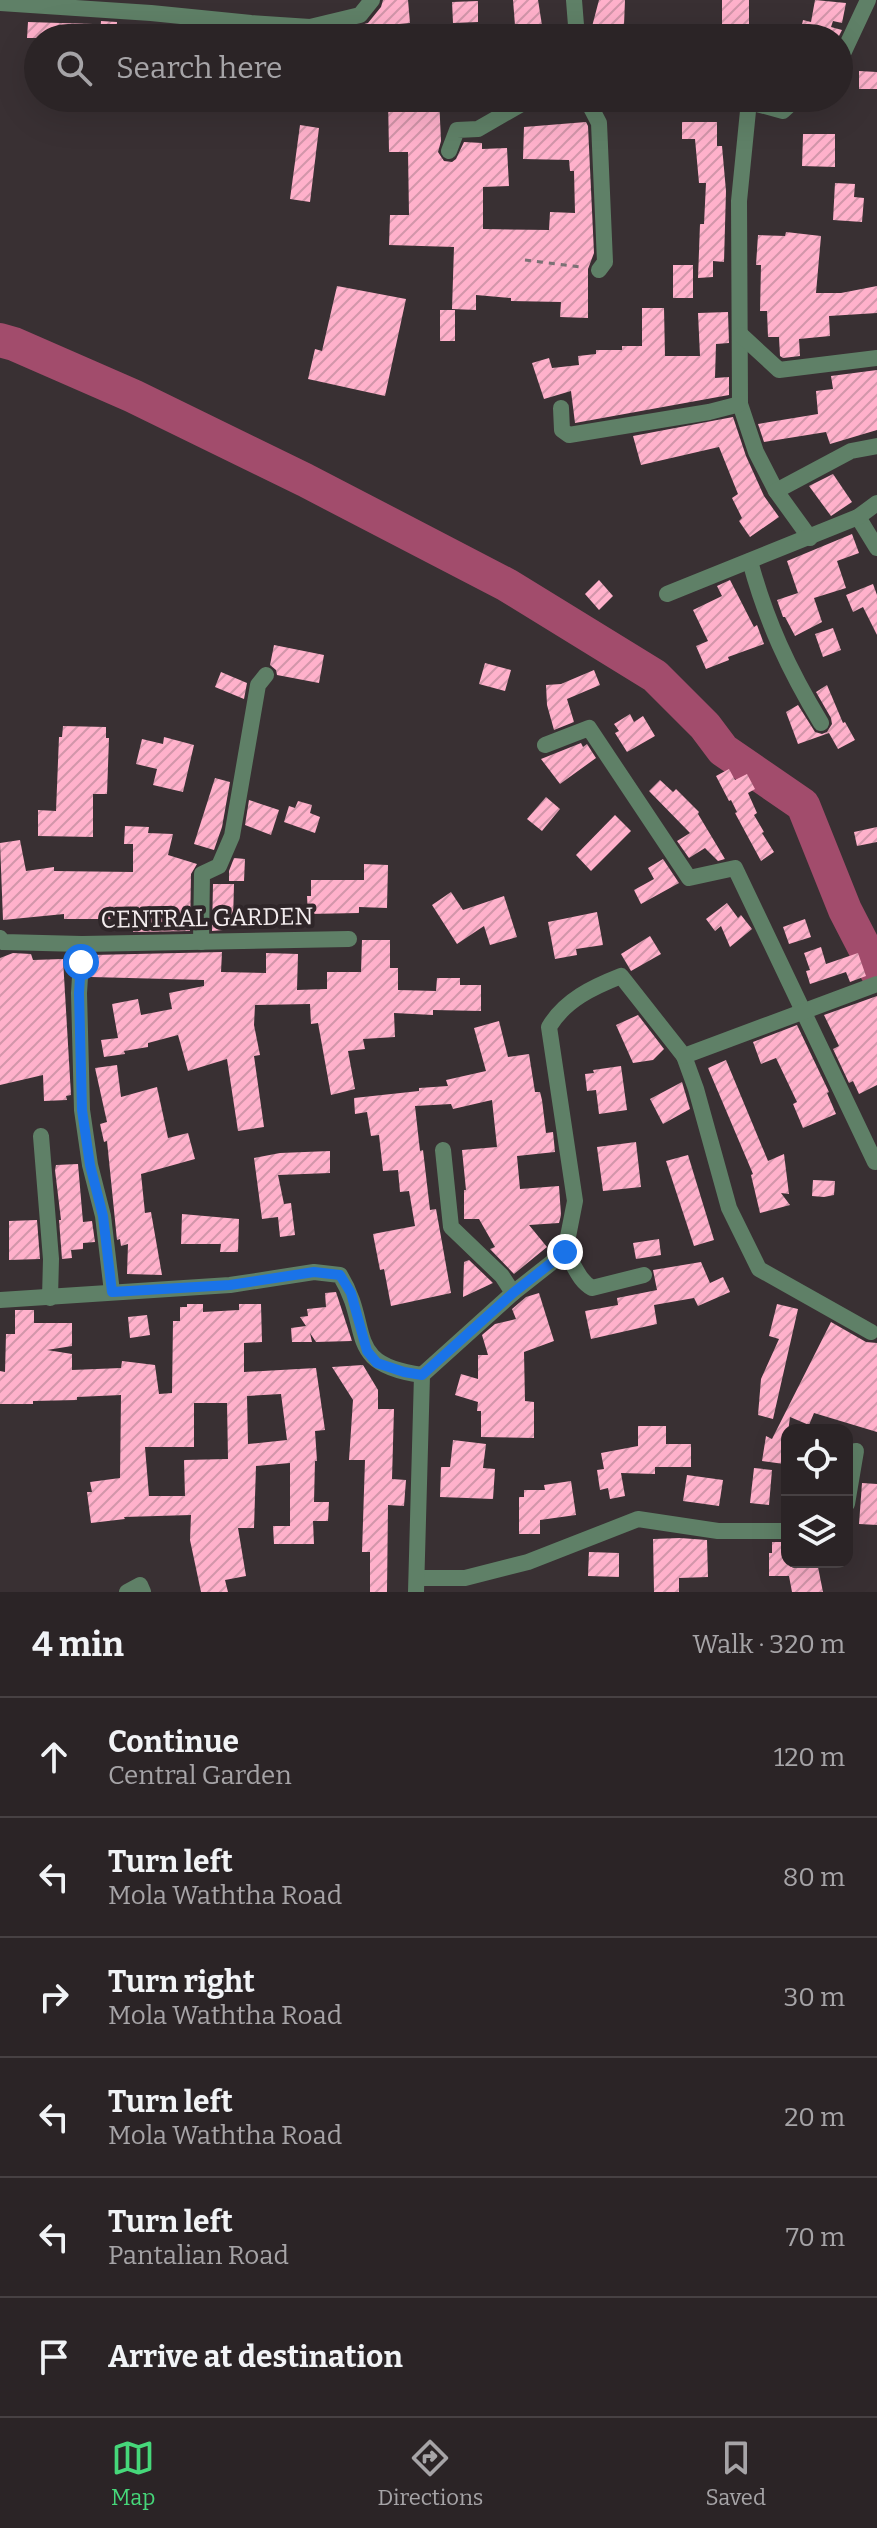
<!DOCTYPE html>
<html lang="en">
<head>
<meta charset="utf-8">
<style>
  body { margin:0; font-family:Bitter,serif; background:#332c2e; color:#f1f3f6 }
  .controls { position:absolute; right:24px; bottom:24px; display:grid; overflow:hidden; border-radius:16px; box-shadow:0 8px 32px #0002 }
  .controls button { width:72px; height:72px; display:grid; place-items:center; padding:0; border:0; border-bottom:2px solid #474143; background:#2b2426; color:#f1f3f6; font:40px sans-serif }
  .stop { position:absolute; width:24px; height:24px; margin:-18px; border:6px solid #1a73e8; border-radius:50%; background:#fff }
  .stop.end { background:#1a73e8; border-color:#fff; box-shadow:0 2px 8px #0008 }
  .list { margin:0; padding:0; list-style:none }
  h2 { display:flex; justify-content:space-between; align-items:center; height:104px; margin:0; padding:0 32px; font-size:34px }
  h2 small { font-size:26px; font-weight:400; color:#a6a4a7 }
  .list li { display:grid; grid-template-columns:52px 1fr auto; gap:24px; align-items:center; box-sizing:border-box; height:120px; padding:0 32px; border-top:2px solid #474143 }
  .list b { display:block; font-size:30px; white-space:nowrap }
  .list p { margin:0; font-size:26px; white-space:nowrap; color:#a6a4a7 }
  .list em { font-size:26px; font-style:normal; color:#a6a4a7 }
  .icon { flex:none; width:44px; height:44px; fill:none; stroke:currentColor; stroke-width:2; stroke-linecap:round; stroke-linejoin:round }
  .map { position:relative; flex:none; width:877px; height:1592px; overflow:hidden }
  .search { position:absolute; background:#2b2426; box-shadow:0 8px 32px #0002; left:24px; right:24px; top:24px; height:88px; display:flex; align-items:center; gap:20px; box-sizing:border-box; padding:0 28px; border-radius:44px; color:#a6a4a7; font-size:30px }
  .sheet { height:824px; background:#2b2426 }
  nav { display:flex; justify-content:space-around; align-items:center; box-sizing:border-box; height:112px; border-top:2px solid #474143; background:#2b2426; font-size:22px; color:#a6a4a7 }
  nav a { display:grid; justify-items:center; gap:4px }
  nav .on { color:#46d77a }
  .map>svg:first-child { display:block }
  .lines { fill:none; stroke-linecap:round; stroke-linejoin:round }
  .river { stroke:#a24c6c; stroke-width:34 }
  .building { fill:url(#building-hatch); fill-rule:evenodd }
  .path { stroke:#7a7174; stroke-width:3; stroke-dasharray:6 6; stroke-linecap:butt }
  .street { stroke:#5f8067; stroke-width:16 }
  .route { stroke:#1a73e8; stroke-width:10 }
  .labels { text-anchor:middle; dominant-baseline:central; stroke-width:8; stroke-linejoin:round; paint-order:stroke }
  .street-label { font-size:24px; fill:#f4edef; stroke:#2f2629 }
</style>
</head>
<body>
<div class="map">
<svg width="877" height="1592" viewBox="0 0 877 1592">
  <defs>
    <pattern id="building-hatch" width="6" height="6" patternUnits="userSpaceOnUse" patternTransform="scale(2)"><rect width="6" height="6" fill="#ffb1cb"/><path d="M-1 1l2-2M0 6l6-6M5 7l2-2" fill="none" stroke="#d296aa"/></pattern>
  </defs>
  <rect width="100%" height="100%" fill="#393033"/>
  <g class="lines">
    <polyline class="river" points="0,340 14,344 133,396 305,480 507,585 655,676 705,726 723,750 803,805 845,910 877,972"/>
  </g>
  <g class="building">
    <polygon points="383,0 408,0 410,23 399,24 400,31 363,33 364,38 340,38 340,31 368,23 381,7"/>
    <polygon points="513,0 538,0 544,38 516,38"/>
    <polygon points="599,0 625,0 624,25 656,33 655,38 589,38"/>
    <rect x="722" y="0" width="27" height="38"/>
    <polygon points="815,0 846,3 842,23 833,21 831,27 842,30 838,38 799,38 803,20 811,22"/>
    <polygon points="478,1 478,22 453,23 452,2"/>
    <polygon points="101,21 117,22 116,37 100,34"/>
    <polygon points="28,22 93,24 92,38 27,38"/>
    <polygon points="859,71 877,72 877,89 859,89"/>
    <polygon points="388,98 439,98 441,141 438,152 444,161 452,162 456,159 464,142 482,143 482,149 507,148 509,186 483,187 483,229 549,230 550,212 575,213 574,171 570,171 569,160 523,159 524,127 586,122 588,126 594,253 588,269 588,318 560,317 561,302 511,301 511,298 476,295 476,310 452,309 454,247 389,245 390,215 409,215 408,152 389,152"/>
    <polygon points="682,122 717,122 717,146 722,146 726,191 724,262 713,261 713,277 698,278 700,224 704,224 706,183 699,183 695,139 682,139"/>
    <polygon points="300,125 319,128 310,202 290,199"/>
    <polygon points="803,134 835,134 835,167 802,166"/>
    <polygon points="835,183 855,184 854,197 864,198 862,222 833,220"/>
    <polygon points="786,232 821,236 816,293 841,293 877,286 877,313 829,316 830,336 799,339 800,356 783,358 780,356 779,337 768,337 767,311 760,311 761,265 756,265 758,235 785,236"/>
    <rect x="673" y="265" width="20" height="33"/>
    <polygon points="337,286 406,299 385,396 308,379 315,349 322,351"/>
    <polygon points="642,308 664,308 665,356 700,356 698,313 728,312 729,343 716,344 715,378 729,377 729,395 575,423 571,391 544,399 532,363 549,358 552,368 579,365 578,356 596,354 596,350 622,350 622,346 642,346"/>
    <rect x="440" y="310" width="15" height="31"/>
    <polygon points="877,370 877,430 830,444 826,432 764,442 758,424 818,414 816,391 833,389 831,376"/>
    <polygon points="733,417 746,456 764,496 779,517 750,537 739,521 742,518 732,498 738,494 719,447 641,465 633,436"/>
    <polygon points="833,474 852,502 831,516 809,486"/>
    <polygon points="852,534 859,553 837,561 846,588 814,598 822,622 795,636 785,617 783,617 777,600 798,593 787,561"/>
    <polygon points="599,580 613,596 599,610 585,594"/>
    <polygon points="730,580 754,627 757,625 764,644 728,657 729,660 706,669 696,646 708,641 693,610 722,596 717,586"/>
    <polygon points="873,584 877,595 877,635 863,607 853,612 846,595"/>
    <polygon points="833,628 841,650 823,657 815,634"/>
    <polygon points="274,645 324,655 319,683 277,675 276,670 270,665"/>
    <polygon points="485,663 511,670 505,691 479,684"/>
    <polygon points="594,670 600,685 567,699 574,722 554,730 547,705 546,685 561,684"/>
    <polygon points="221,672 247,683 244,699 215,687"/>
    <polygon points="827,685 843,723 845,722 855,740 838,749 829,733 798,744 786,712 798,705 815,732 822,734 827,732 832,724 831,718 816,692"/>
    <polygon points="630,714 634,722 643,716 655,736 627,752 615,733 619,731 614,724"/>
    <polygon points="63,726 106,727 106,738 109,738 107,794 93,794 93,837 38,836 38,810 56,811 59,737 62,737"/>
    <polygon points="164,737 194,745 183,792 153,785 157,769 136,764 142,739 163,744"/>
    <polygon points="581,743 583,747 587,744 596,758 560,784 541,759"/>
    <polygon points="729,769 735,780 747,774 755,789 748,793 757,813 754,815 764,832 762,833 774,852 761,861 735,813 737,812 731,800 729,801 716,776"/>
    <polygon points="215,778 230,782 222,827 214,850 194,844"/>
    <polygon points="660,780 673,792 676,789 699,812 698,814 725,859 718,861 705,848 689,858 677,841 690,833 649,791"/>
    <polygon points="546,797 560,809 542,831 527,819"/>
    <polygon points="249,800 279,810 271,835 245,825"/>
    <polygon points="298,801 312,805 310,813 320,817 315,833 284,822 289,806 295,808"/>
    <polygon points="615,815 631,831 591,871 576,855"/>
    <polygon points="125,826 149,827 148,833 173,834 168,855 197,864 191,874 190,931 133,932 133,921 123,921 122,919 64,919 64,914 3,920 0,843 20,840 26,871 54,867 54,871 133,872 133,844 124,844"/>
    <polygon points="877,827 877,842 857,846 854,832"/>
    <polygon points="234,858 245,859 244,881 229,881 229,871"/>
    <polygon points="663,859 679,883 641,904 634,890 654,879 648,868"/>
    <polygon points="364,864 388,865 387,908 359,907 359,913 308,914 307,896 311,896 311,880 364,880"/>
    <polygon points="213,884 234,884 233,922 223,921 223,930 212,931"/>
    <polygon points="451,892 463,910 504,896 517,937 490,945 484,926 457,944 432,905"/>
    <polygon points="727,903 738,918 741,915 752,929 730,947 721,926 715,931 706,919"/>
    <polygon points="597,912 603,945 576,949 577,955 555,959 548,922"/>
    <polygon points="805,919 811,937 789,944 783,927"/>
    <polygon points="650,936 661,954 631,971 621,954"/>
    <polygon points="362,940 390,940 390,968 398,968 398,990 436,991 437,978 460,978 460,985 481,985 481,1011 433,1010 433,1015 394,1013 395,1037 363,1039 365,1049 348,1051 355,1089 331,1095 318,1023 311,1024 310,1004 255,1005 254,1025 260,1055 254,1056 264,1127 238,1131 227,1059 188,1071 178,1035 148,1043 148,1047 124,1051 125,1054 104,1057 101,1040 118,1038 112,1004 138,999 141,1015 172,1009 169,993 204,986 204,980 91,977 92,955 222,952 221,972 266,973 266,953 298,954 297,990 327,989 327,972 361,972"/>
    <polygon points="821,947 826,964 858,953 866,976 850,982 846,972 810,984 806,971 810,970 804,953"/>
    <polygon points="13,953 31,954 33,960 63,959 71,1095 66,1096 67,1100 44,1101 43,1075 0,1085 0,958"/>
    <polygon points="877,996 877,1085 859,1094 853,1081 849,1083 833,1049 839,1046 824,1015"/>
    <polygon points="638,1015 664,1049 653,1060 633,1063 616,1025"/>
    <polygon points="499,1021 508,1057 529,1054 535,1092 540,1092 542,1100 546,1133 553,1132 555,1152 517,1156 520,1189 559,1186 561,1215 559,1223 529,1225 547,1247 514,1274 490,1249 495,1247 479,1219 464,1219 464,1190 466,1190 462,1150 497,1147 492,1100 453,1109 451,1104 415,1106 420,1151 423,1150 430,1210 436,1209 451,1293 391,1306 384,1269 380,1270 373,1234 415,1226 409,1191 400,1192 398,1170 383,1171 379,1135 371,1136 367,1112 355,1114 354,1098 419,1091 419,1088 448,1086 446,1080 486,1071 474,1028"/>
    <polygon points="797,1025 829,1092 827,1093 836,1114 803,1128 793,1104 797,1102 776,1058 761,1064 753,1042"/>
    <polygon points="726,1060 768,1161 784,1154 789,1194 781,1193 790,1205 760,1213 751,1175 753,1174 708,1068"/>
    <polygon points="117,1065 121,1097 157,1087 168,1138 188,1133 195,1159 141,1174 145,1213 151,1212 162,1275 127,1274 128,1244 121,1246 120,1239 117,1240 107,1141 104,1142 100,1124 107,1122 95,1068"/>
    <polygon points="621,1066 627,1110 599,1114 596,1090 587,1091 585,1074 594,1073 593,1070"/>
    <polygon points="682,1082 690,1109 663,1124 650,1099"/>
    <polygon points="636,1142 641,1187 603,1191 597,1147"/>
    <polygon points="330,1151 330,1173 278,1175 284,1204 291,1203 295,1235 280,1237 278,1217 262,1219 254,1158 280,1153"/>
    <polygon points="688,1155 714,1240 694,1246 666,1161"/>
    <polygon points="78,1164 83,1222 92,1221 95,1242 83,1243 83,1249 71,1250 72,1258 62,1259 59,1220 61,1220 55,1170 56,1165"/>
    <polygon points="813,1180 835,1181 834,1195 824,1197 812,1196"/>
    <polygon points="182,1214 239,1219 238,1252 220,1252 221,1244 181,1244"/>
    <polygon points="37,1220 40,1259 9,1260 9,1221"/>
    <polygon points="659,1239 661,1255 636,1259 633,1243"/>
    <polygon points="469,1260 493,1283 463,1297 464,1262"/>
    <polygon points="701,1262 710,1283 723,1277 730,1292 698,1306 694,1298 654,1305 657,1324 591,1339 585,1311 618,1305 617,1298 657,1290 653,1270"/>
    <polygon points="336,1292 352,1341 316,1342 310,1333 312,1342 292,1342 291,1328 306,1326 300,1317 308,1316 307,1309 326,1307 325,1293"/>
    <polygon points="539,1293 554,1341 524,1352 525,1401 534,1402 534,1438 481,1437 481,1411 477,1411 478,1402 455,1395 461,1374 478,1379 478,1355 488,1355 482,1335 495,1324 516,1319 512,1309 526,1297"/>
    <path d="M187,1304H203V1312L239,1310V1304H261L262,1342L244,1343V1372L316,1368L325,1430L315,1431L317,1461H315L314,1502H329L328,1521H313L314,1544H274L273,1526H290V1463L256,1466L254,1528H238L246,1576L225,1580L228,1592H201L190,1540L191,1515L124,1517L125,1519L91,1523L87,1492H92L90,1482L120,1478L121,1395L77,1397V1400L33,1401V1404H0V1371L5,1372L6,1334H15V1310H34V1323H72V1346L47,1350L72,1354V1370L121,1368L122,1361L155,1365L159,1394L172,1393L173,1321H180V1307H187ZM281,1394L287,1440L248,1444L247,1396ZM194,1403H227L228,1459L184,1460L185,1496H149L145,1447H194Z"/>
    <polygon points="777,1304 798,1309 773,1419 758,1415 761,1379 779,1339 769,1336"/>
    <polygon points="147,1315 150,1335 130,1338 128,1317"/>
    <polygon points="831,1322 866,1342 877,1343 877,1432 814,1413 809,1425 790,1417 784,1464 762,1461 766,1436 772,1439"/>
    <polygon points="363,1365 378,1390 378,1409 394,1409 392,1479 406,1480 404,1506 388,1505 387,1592 370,1592 370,1552 362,1552 365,1460 349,1460 353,1400 332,1367"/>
    <polygon points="638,1426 666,1426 666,1444 691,1444 691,1467 655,1467 655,1474 621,1473 625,1496 610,1499 608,1488 600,1490 597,1470 604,1469 601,1453 638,1446"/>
    <polygon points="453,1440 486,1444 483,1468 495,1469 493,1499 440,1497 441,1467 450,1467"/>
    <polygon points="754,1468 772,1470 769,1505 750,1503"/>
    <polygon points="687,1475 723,1480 719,1506 683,1501"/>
    <polygon points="571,1481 576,1515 540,1520 540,1534 519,1534 519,1497 524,1497 524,1490 545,1490 544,1485"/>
    <polygon points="862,1483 877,1484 877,1525 859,1524"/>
    <polygon points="680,1538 707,1540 708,1577 679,1578 679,1592 654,1592 653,1539"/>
    <polygon points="772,1542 787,1542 787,1562 817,1562 823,1592 792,1592 789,1576 769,1576 769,1553 772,1553"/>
    <polygon points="589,1552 619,1553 619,1577 588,1576"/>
  </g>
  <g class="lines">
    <polyline class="path" points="525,260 581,267"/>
    <g class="street">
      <polyline points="574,0 577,38"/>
      <polyline points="0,3 151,13 251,23 310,27 360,15 372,0"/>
      <polyline points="839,62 868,0"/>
      <polyline points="586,98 599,123 605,262 599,270"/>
      <polyline points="735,98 783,111 797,98"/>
      <polyline points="749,101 739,201 740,404 756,452 776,491 810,538"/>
      <polyline points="449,151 457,130 478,129 532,98"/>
      <polyline points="741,335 779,370 877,358"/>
      <polyline points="561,408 562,430 569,435 709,412 740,404"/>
      <polyline points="776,491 851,451 877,446"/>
      <polyline points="858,517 877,548"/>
      <path d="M750,561C766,621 789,670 821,723"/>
      <polyline points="667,594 858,517 877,503"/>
      <polyline points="545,745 589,728 689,878 735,868 875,1162"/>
      <polyline points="0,938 3,942 82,944"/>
      <polyline points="201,942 202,874 219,866 232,836 258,685 266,675"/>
      <polyline points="684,1056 696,1089 729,1208 759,1269 871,1332"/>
      <polyline points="41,1136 51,1259 50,1298"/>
      <polyline points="443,1150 451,1227 502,1276 513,1293"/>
      <path d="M565,1252C575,1265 578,1280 592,1288L644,1275"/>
      <polyline points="112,1292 103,1216 90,1165 82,1110 79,993 82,944 349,939"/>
      <path d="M0,1300L230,1285L314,1272L340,1275C373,1329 342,1364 422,1375"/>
      <polyline points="847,1504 856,1451"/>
      <polyline points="418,1578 465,1578 528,1562 638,1519 718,1531 787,1531"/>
      <polyline points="127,1592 140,1585 143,1592"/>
      <path d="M416,1592L422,1375L513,1293L565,1252L575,1201L549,1027C565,1000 593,987 621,976L684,1056L877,984"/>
    </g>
  </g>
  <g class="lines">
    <polyline class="route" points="81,962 79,993 82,1110 90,1165 103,1216 112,1292 230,1285 314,1272 340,1275 351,1293 367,1351 377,1363 404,1372 422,1375 513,1293 565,1252"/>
  </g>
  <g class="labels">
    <g class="street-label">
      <text transform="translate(207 918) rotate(-1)">CENTRAL GARDEN</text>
    </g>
  </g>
</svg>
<div class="controls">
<button><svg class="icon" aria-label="locate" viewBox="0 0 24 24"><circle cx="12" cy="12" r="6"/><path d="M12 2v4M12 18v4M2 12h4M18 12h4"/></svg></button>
<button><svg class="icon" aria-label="layers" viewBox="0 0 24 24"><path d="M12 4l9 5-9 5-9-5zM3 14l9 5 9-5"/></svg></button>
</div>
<div class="stop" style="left:81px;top:962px"></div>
<div class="stop end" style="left:565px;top:1252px"></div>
<div class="search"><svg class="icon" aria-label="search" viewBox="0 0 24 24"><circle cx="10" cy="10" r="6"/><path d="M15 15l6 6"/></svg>Search here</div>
</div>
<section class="sheet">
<h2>4 min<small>Walk · 320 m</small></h2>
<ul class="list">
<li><svg class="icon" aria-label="ahead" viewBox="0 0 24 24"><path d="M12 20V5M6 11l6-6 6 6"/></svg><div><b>Continue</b><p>Central Garden</p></div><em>120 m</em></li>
<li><svg class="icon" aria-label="left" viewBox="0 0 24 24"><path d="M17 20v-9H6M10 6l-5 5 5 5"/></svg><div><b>Turn left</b><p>Mola Waththa Road</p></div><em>80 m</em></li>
<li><svg class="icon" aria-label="right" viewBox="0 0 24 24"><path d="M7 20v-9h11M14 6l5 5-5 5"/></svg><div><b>Turn right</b><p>Mola Waththa Road</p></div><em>30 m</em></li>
<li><svg class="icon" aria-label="left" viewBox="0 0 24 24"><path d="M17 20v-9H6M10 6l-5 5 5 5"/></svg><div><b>Turn left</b><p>Mola Waththa Road</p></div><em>20 m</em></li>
<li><svg class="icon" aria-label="left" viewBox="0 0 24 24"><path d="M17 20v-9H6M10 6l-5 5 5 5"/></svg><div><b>Turn left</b><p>Pantalian Road</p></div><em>70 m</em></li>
<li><svg class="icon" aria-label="arrive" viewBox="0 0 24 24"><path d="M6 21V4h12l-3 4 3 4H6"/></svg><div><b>Arrive at destination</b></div></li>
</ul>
</section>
<nav>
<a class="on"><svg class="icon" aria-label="map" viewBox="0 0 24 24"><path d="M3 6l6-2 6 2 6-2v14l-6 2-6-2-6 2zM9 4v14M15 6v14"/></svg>Map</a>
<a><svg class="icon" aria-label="directions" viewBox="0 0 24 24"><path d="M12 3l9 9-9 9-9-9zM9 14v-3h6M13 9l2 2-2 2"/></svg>Directions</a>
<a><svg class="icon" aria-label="saved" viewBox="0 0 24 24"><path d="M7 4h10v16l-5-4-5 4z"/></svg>Saved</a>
</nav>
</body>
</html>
